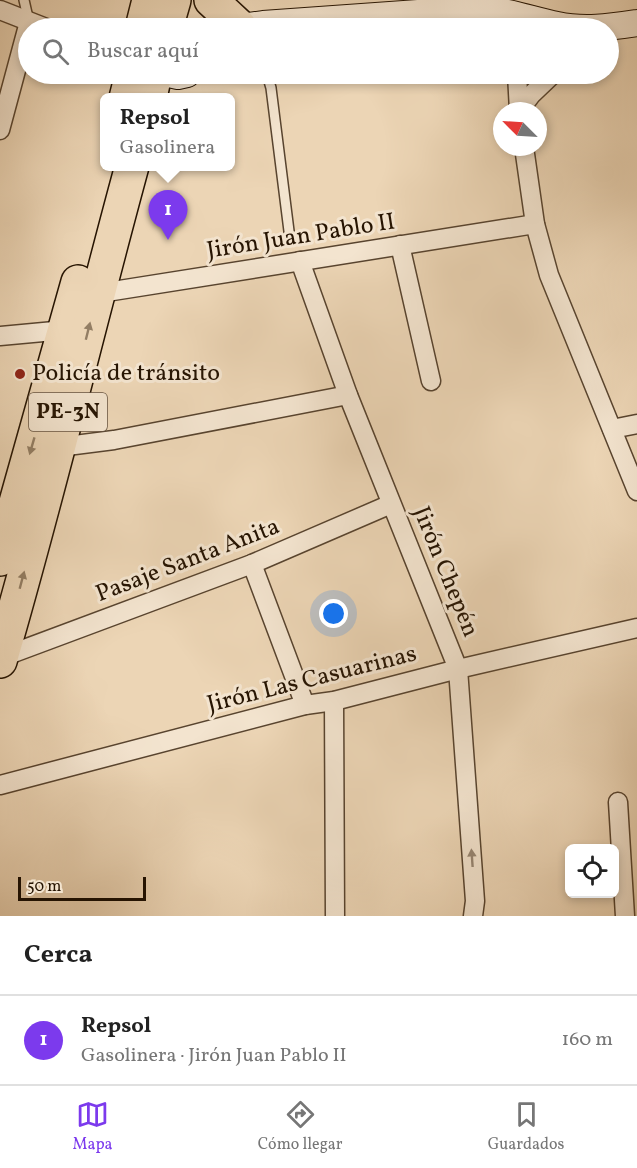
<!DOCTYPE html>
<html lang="es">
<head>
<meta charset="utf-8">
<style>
  body { margin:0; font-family:Vollkorn,serif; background:#f6f6f6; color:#222 }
  .controls { position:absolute; right:18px; bottom:18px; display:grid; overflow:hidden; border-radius:9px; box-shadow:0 3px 9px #0003 }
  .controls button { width:54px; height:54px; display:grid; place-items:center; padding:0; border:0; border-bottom:2px solid #e0e0e0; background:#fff; color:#222; font:30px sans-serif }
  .compass { position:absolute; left:493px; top:102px; width:54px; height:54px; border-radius:50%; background:#fff; box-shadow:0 3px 9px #0003; rotate:294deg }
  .scale { position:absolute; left:18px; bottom:15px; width:128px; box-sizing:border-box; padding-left:6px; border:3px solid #261402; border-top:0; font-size:16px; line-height:21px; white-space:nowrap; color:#261402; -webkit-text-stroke:4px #f3e4cf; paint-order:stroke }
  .you { position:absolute; left:334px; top:614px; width:21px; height:21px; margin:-15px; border:4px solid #fff; border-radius:50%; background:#1a73e8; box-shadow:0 0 0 9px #1a73e833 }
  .badge { display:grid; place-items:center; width:39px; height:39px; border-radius:50%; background:#7c3aed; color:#fff; font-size:20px; font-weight:700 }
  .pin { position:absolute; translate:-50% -50px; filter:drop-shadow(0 2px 3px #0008) }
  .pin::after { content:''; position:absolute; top:32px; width:21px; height:18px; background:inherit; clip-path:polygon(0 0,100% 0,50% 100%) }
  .popup { position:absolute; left:100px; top:93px; width:135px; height:78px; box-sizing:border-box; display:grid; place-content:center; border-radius:9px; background:#fff; filter:drop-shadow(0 2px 4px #0005); font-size:20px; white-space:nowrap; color:#767676 }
  .popup b { font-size:22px; color:#222 }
  .popup::after { content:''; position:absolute; left:50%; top:100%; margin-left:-12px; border:12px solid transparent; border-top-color:#fff }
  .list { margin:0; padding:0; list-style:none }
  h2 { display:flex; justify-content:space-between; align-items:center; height:78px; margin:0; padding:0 24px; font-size:26px }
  h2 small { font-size:20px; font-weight:400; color:#767676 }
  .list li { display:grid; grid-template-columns:39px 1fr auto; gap:18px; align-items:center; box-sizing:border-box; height:90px; padding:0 24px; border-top:2px solid #e0e0e0 }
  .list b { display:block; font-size:22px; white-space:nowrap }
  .list p { margin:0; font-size:20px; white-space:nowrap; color:#767676 }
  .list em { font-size:20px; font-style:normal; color:#767676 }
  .icon { flex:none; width:33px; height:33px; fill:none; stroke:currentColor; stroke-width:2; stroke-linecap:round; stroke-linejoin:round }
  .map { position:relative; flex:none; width:637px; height:916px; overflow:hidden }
  .search { position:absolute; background:#fff; box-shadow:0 3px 9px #0003; left:18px; right:18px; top:18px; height:66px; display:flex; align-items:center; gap:15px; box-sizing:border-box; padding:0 21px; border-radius:33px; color:#767676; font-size:22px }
  .sheet { height:168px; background:#fff }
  nav { display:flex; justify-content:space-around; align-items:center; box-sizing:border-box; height:84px; border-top:2px solid #e0e0e0; background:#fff; font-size:16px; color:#767676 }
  nav a { display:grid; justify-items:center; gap:3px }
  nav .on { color:#7c3aed }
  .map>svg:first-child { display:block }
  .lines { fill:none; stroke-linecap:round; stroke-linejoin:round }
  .lane-casing { stroke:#58442f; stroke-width:12 }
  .street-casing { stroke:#58442f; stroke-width:21 }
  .secondary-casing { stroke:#261402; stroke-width:28 }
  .highway-casing { stroke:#261402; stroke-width:36 }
  .lane { stroke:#f3e4cf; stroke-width:9 }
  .street { stroke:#f3e4cf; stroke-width:18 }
  .secondary { stroke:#f3e4cf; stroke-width:26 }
  .highway { stroke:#ecd5b5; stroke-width:33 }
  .oneway { fill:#937e64 }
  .oneway2 { fill:#978673 }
  .poi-dot { fill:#8f2418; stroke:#f3e4cf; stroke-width:2 }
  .labels { text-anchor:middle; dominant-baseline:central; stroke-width:6; stroke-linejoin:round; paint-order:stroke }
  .shield { fill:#f3e4cf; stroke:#645240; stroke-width:1.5 }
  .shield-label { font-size:22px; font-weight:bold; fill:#261402 }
  .street-label { font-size:24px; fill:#261402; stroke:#f3e4cf }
  .poi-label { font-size:24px; fill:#261402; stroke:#f3e4cf; text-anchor:start }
</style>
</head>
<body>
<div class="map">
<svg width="637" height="916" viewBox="0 0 637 916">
  <rect width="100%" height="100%" fill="#ecd5b5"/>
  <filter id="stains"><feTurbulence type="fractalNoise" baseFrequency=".00333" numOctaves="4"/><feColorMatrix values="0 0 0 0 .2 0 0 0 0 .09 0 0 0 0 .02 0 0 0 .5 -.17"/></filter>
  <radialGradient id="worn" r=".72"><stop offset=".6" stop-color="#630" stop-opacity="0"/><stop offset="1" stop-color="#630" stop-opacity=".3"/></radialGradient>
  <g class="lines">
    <g class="lane-casing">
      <g id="lane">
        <polyline points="24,0 29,22"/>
        <polyline points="267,74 271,88 290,239"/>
      </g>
    </g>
    <g class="street-casing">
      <g id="street">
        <polyline points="0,10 46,28"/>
        <polyline points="517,74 519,111"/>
        <polyline points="519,111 531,95 553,74"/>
        <polyline points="0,130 29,22"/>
        <polyline points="524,147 535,224 549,275 637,491"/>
        <polyline points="400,245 431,381"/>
        <polyline points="300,261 348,395 458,669 475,901 473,916"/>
        <polyline points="94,294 535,224"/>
        <polyline points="0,336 65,330"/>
        <polyline points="612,429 637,424"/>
        <polyline points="59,447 114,440 348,395"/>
        <polyline points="252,564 305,705"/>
        <polyline points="0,658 252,564 391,504"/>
        <polyline points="334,701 335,916"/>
        <polyline points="0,785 305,705 334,701 458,669 637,628"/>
        <polyline points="618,802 625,916"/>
      </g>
    </g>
    <g class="secondary-casing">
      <g id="secondary">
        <path d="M235,28L263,24L474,9C503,9 528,19 557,25C584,31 610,27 637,23"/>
        <polyline points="169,74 178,76 187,74"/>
      </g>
    </g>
    <g class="highway-casing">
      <g id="highway">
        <polyline points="211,0 240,27"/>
        <polyline points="142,28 149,0"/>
        <polyline points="166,28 174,0"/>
        <polyline points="126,98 132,74"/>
        <polyline points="150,98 155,74"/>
        <polyline points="0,559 78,282"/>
        <path d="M0,661C48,497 87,331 132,166"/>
      </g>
    </g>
    <use href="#lane" class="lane"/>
    <use href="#street" class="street"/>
    <use href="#secondary" class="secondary"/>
    <use href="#highway" class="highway"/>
  </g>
  <defs><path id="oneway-solid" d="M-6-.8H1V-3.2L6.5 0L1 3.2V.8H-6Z" transform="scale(1.5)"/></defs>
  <g class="oneway">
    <use href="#oneway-solid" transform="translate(88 331) rotate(-76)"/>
    <use href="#oneway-solid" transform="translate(32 446) rotate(106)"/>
    <use href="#oneway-solid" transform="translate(22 580) rotate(-75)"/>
  </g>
  <use class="oneway2" href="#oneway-solid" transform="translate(472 858) rotate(-94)"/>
  <circle class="poi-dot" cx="20" cy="374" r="6"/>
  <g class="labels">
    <rect class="shield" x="29" y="393" width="78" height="38" rx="4.5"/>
    <g class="shield-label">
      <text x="68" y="412">PE-3N</text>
    </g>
    <g class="street-label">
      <text transform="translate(301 237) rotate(-9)">Jirón Juan Pablo II</text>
      <text transform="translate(188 561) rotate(-21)">Pasaje Santa Anita</text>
      <text transform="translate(445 572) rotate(68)">Jirón Chepén</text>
      <text transform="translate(312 680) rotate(-14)">Jirón Las Casuarinas</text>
    </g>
    <g class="poi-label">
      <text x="32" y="374">Policía de tránsito</text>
    </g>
  </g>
  <rect width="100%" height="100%" filter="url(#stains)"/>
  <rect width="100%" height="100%" fill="url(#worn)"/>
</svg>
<div class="controls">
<button><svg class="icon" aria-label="locate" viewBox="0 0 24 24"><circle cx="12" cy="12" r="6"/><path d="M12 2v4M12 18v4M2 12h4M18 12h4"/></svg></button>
</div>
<svg class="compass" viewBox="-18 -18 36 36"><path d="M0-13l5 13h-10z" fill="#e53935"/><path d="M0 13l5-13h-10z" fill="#767676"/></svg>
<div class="scale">50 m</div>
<div class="you"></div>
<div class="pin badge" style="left:168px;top:240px">1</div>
<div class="popup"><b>Repsol</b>Gasolinera</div>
<div class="search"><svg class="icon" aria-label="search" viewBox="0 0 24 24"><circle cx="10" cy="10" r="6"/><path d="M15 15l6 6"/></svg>Buscar aquí</div>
</div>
<section class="sheet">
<h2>Cerca<small></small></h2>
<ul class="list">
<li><span class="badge">1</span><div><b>Repsol</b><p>Gasolinera · Jirón Juan Pablo II</p></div><em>160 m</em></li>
</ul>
</section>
<nav>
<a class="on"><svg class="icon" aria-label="map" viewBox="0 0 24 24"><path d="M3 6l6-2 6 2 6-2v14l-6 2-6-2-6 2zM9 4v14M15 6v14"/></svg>Mapa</a>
<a><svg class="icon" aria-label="directions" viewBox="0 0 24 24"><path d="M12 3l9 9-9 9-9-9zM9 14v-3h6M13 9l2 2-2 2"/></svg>Cómo llegar</a>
<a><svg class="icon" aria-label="saved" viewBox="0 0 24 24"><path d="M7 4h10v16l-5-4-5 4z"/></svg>Guardados</a>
</nav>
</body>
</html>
